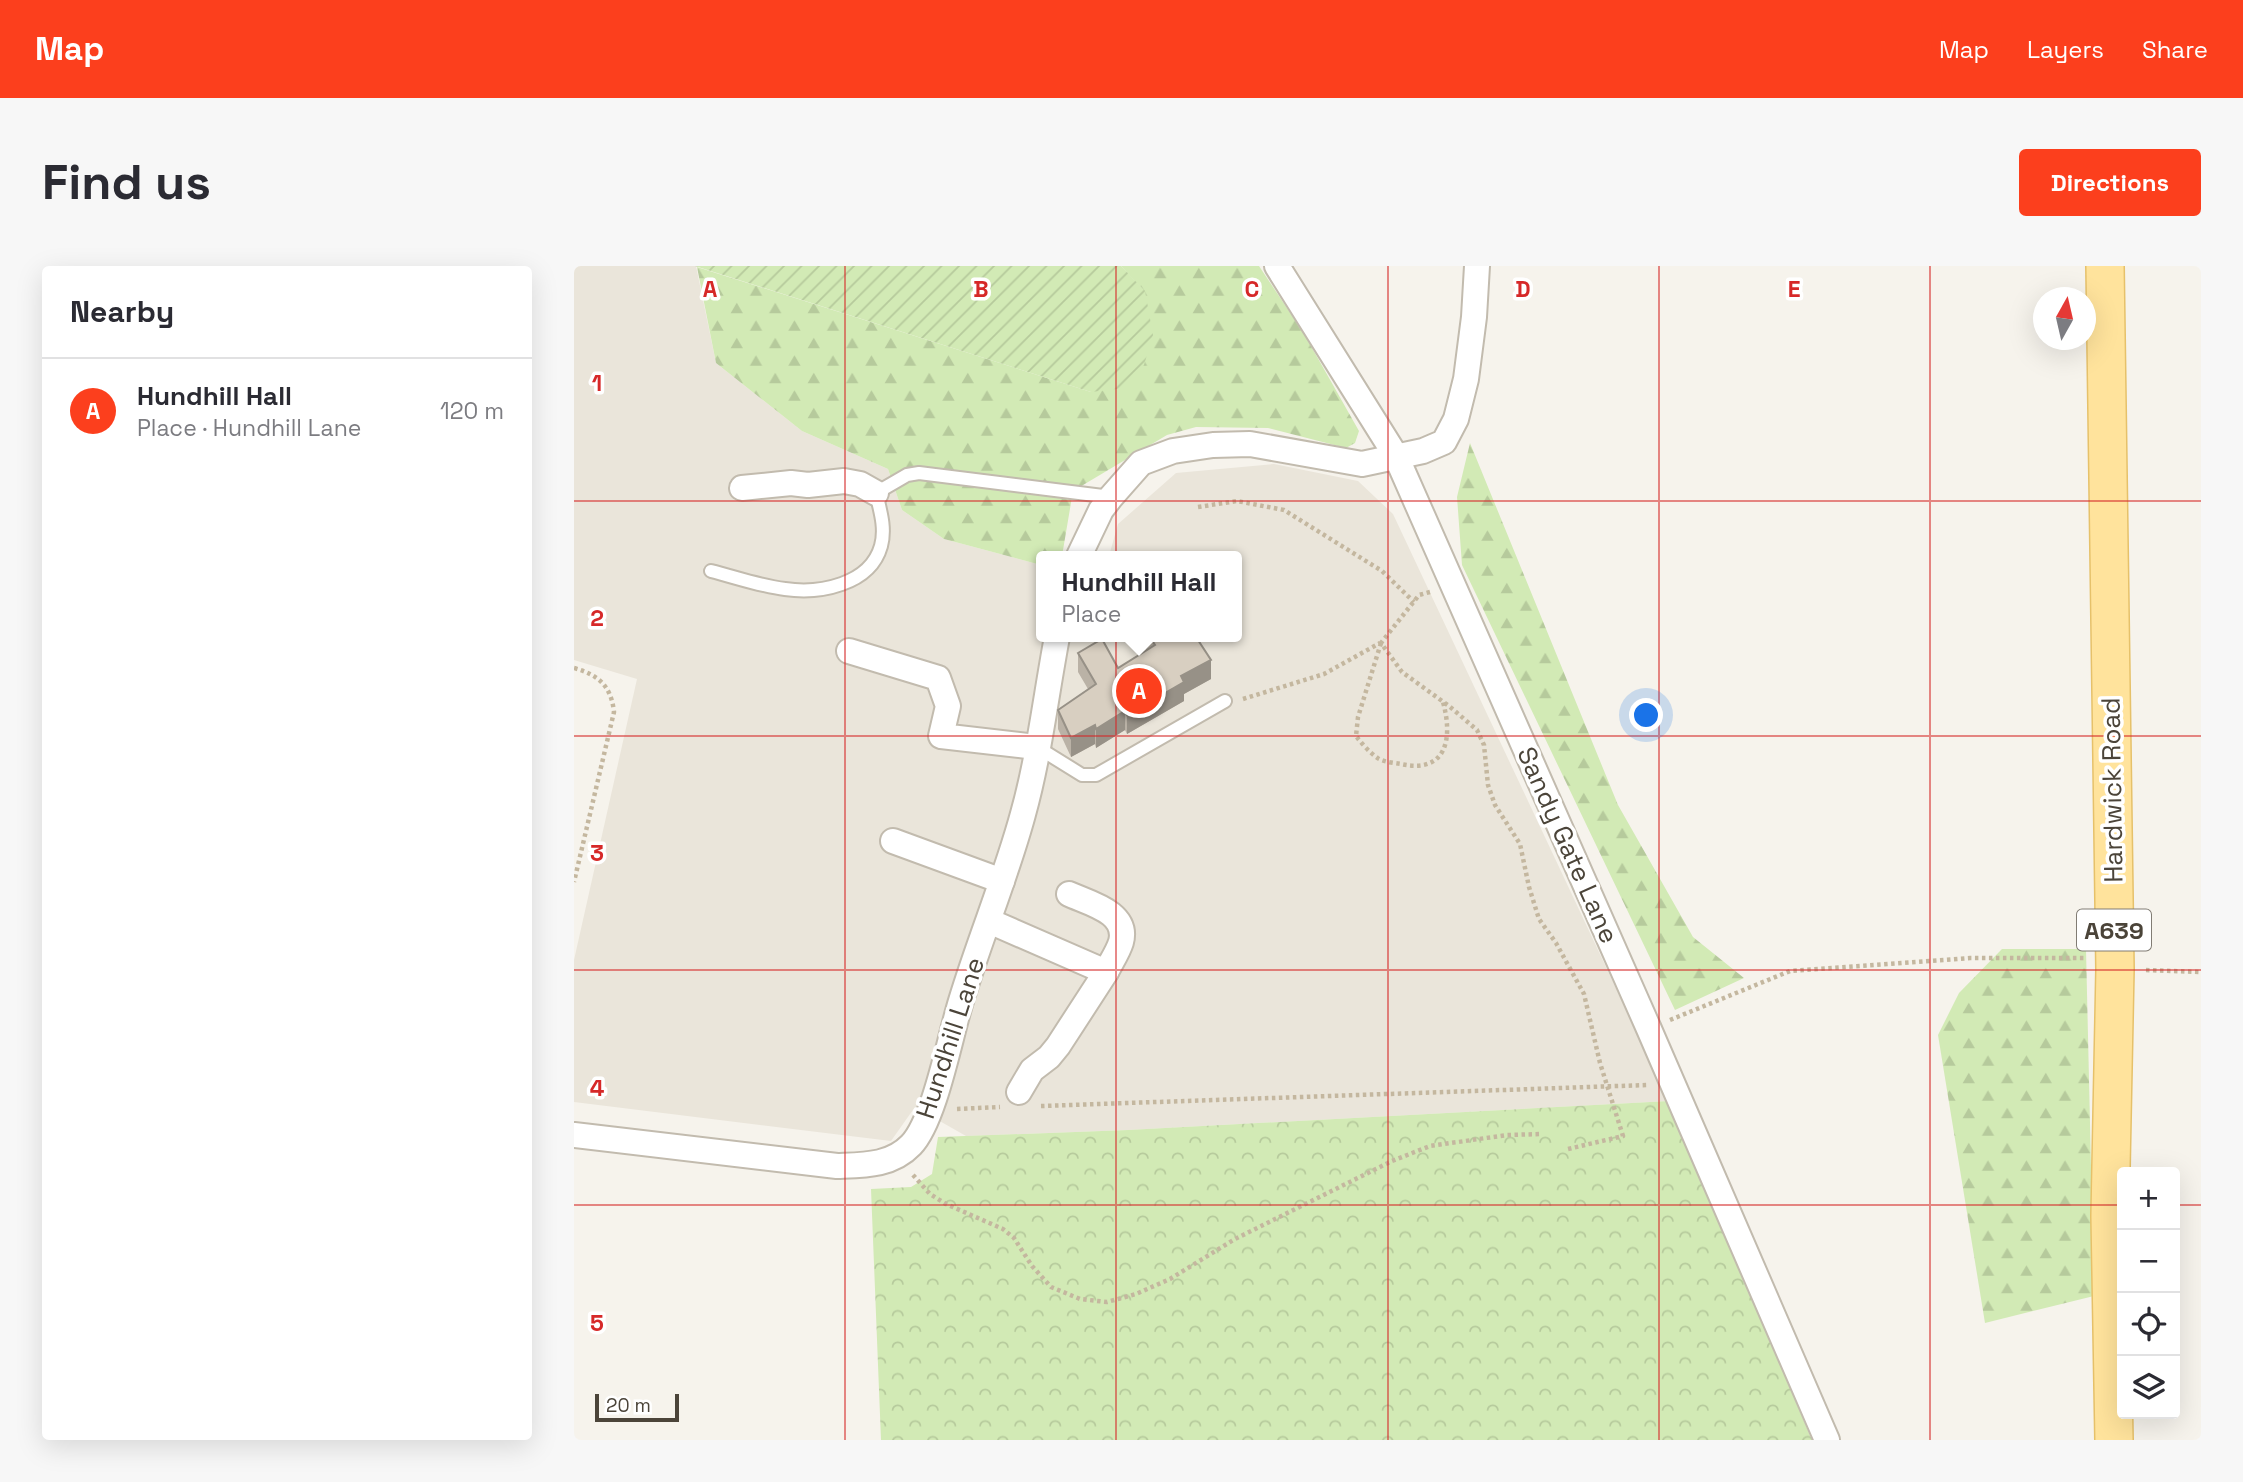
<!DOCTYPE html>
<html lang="en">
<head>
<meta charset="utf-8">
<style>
  body { margin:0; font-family:"Space Grotesk",sans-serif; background:#f7f7f7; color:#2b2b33 }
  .controls { position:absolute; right:21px; bottom:21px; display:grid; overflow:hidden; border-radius:7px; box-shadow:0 7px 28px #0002 }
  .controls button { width:63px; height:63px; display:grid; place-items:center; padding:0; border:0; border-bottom:2px solid #e1e1e2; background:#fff; color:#2b2b33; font:35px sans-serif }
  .compass { position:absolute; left:1459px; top:21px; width:63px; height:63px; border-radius:50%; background:#fff; box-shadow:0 7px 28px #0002; rotate:8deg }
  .scale { position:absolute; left:21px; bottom:18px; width:84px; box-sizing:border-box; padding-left:7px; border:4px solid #4b4439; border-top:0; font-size:19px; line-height:24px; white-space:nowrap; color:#4b4439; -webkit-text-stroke:5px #fff; paint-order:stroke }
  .you { position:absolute; left:1073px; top:450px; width:24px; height:24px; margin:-18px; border:5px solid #fff; border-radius:50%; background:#1a73e8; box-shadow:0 0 0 10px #1a73e833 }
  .badge { display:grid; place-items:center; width:46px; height:46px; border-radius:50%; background:#fc3f1d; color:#fff; font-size:23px; font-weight:700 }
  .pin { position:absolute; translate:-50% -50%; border:4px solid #fff; box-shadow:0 2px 7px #0006 }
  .popup { position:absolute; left:462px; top:285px; width:206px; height:91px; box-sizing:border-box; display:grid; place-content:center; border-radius:7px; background:#fff; filter:drop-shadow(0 2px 5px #0005); font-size:23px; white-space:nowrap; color:#7c7c81 }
  .popup b { font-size:26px; color:#2b2b33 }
  .popup::after { content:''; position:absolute; left:50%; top:100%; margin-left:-14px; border:14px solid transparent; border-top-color:#fff }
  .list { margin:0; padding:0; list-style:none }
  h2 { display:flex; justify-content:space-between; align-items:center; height:91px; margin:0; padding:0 28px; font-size:30px }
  h2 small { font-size:23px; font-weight:400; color:#7c7c81 }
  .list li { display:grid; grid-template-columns:46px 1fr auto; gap:21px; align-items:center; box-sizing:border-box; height:105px; padding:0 28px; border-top:2px solid #e1e1e2 }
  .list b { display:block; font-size:26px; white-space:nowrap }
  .list p { margin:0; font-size:23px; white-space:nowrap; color:#7c7c81 }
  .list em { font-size:23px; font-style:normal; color:#7c7c81 }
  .icon { flex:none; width:38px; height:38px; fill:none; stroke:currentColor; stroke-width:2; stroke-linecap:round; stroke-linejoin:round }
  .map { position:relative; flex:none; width:1627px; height:1174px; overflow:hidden; border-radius:7px }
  header { display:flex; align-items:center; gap:42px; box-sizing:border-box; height:98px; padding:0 35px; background:#fc3f1d; color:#fff }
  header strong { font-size:33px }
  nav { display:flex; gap:38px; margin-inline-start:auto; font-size:24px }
  .intro { display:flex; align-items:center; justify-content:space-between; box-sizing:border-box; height:168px; padding:0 42px }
  h1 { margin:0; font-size:49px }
  .button { padding:18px 32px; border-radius:7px; background:#fc3f1d; color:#fff; font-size:24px; font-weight:700 }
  main { display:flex; gap:42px; padding:0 42px }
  aside { flex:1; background:#fff; border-radius:7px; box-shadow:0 7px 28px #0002 }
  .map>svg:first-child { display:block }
  .residential { fill:#eae5da }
  .forest { fill:url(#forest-firs) }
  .park { fill:url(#park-crowns) }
  .garden { fill:url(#garden-furrows) }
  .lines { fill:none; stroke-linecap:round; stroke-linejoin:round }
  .service-casing { stroke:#c2bbae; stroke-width:16 }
  .minor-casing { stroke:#c2bbae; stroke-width:28 }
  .primary-casing { stroke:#e6c16a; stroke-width:40 }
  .path { stroke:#c4b79f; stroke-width:4.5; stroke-dasharray:3.5 3.5; stroke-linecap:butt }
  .service { stroke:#fff; stroke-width:12 }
  .minor { stroke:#fff; stroke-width:24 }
  .primary { stroke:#ffe39c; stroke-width:37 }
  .wall { fill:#bab2a6 }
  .shaded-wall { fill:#979187 }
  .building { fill:#d8cfc1; stroke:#979187; stroke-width:2 }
  .grid { fill:none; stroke:#d62828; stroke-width:2; stroke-opacity:0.55 }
  .labels { text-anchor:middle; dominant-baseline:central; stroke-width:7; stroke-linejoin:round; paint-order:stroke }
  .shield { fill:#fff; stroke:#817c74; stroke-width:2 }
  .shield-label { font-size:24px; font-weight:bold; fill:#4b4439 }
  .street-label { font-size:26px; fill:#4b4439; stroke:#fff }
  .grid-label { font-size:23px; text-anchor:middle; font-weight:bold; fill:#d62828; stroke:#fff; stroke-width:7; stroke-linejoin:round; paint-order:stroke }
</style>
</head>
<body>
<header>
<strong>Map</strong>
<nav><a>Map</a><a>Layers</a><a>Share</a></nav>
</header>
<div class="intro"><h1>Find us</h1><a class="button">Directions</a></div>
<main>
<aside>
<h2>Nearby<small></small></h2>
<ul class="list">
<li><span class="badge">A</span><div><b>Hundhill Hall</b><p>Place · Hundhill Lane</p></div><em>120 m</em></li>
</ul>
</aside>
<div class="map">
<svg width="1627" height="1174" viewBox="0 0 1627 1174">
  <defs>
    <pattern id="forest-firs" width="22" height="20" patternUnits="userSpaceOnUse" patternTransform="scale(1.75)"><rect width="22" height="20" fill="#d2eab5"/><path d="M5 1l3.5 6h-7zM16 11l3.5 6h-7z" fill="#b6ca9c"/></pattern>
    <pattern id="park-crowns" width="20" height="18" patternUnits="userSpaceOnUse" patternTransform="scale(1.75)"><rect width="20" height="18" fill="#d2eab5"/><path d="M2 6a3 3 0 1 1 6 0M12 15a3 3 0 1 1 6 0" fill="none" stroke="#b6ca9c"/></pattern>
    <pattern id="garden-furrows" width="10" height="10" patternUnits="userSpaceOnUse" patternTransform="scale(1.75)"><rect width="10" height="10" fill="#d2eab5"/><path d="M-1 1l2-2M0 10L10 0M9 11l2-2" fill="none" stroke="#b6ca9c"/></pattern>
  </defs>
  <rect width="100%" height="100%" fill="#f6f3ec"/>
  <polygon class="residential" points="0,0 122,0 142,97 228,165 314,203 328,244 370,273 467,299 467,371 663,371 663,290 535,290 544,258 602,207 700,198 784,215 819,248 1095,835 554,864 392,870 341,841 317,875 0,836 0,694 63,413 0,394"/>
  <g class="forest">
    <polygon points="547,0 685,0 729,66 785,165 781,177 772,182 694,162 622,161 593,169 499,225 488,290 467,290 467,299 370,273 328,244 314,203 228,165 142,97 123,1 517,126 571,26"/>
    <polygon points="896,177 1044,539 1119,671 1170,712 1101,744 888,299 883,231"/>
    <polygon points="1428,683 1512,683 1520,1030 1411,1057 1364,769 1385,727"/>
  </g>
  <polygon class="park" points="1095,835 1238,1174 307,1174 297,923 337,921 358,908 364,871 554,864"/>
  <polygon class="garden" points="121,0 547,0 571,25 579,69 570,99 551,122 517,126"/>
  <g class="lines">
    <g class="service-casing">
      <g id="service">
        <path d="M137,305C161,311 186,320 211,323C245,328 296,319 307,280C312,262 306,244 302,227L333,209L345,207L537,231"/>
        <polyline points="463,481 508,509 522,509 651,435"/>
      </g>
    </g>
    <g class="minor-casing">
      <g id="minor">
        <polyline points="703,0 822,190 1075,763 1253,1174"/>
        <polyline points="168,222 217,217 234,219 270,215 286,218 302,227"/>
        <polyline points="505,290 527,244 537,231 567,197 599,185 639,179 676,178 788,198 849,185 870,176 882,153 892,113 900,51 903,0"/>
        <polyline points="275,385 364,412 374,440 367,470 462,481"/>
        <polyline points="319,575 428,615"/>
        <path d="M415,655L532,706C537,696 544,686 547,676C555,646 514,637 495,628"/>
        <polyline points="445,826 458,804 475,791 484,780 532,706"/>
        <path d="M0,869L263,900C289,899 317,900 337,879C361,854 376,770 387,735C406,672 432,611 449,548C465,491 472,429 483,371"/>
      </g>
    </g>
    <g class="primary-casing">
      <polyline id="primary" points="1531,0 1541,703 1536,950 1540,1174"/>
    </g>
    <g class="path">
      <polyline points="624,241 663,235 710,244 808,305 840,336"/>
      <polyline points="856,326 845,329 807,377 828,406 875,440 903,464 910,479 914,519 921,539 946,578 955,621 965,653 982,677 1010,728 1026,797 1049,870 994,883"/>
      <path d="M807,377L784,451L782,470C788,478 796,487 805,493C811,496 820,497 827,498C873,508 879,472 869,436"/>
      <path d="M0,402C25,409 37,420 40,446L0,616"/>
      <polyline points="669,433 750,408 806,377"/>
      <polyline points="1572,704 1627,706"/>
      <polyline points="1096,754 1216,705 1396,692 1512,692"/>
      <polyline points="467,840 1073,819"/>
      <polyline points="383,843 426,841"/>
      <polyline points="339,909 356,928 372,938 429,963 440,972 458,1000 477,1021 506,1033 533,1036 562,1028 596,1013 661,973 818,895 856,880 933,869 968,868"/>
    </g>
    <use href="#service" class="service"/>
    <use href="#minor" class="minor"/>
    <use href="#primary" class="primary"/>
  </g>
  <polygon class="wall" points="564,371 622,371 637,413 610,428 610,435 553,468 551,464 522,482 521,478 497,491 484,463 484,444 514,423 504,406 504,387 544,402 572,384 564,373"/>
  <g class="shaded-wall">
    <polygon points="637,394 637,413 610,428 610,435 553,468 553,449 607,410"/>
    <polygon points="551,445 551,464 522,482 522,463"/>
    <polygon points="521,459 521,478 497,491 497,472"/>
  </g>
  <polygon class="building" points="576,371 622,371 637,394 607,410 610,416 553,449 551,445 522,463 521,459 497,472 484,444 522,418 504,387 528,373 544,402 581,379"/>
  <path class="grid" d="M271,0V1174M542,0V1174M814,0V1174M1085,0V1174M1356,0V1174M0,235H1627M0,470H1627M0,704H1627M0,939H1548M1601,939H1627"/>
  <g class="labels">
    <rect class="shield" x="1503" y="643.5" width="74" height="41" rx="5"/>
    <g class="shield-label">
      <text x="1540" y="664">A639</text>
    </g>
    <g class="street-label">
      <text transform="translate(1538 524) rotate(-91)">Hardwick Road</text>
      <text transform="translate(994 579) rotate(66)">Sandy Gate Lane</text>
      <text transform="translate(376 772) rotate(-72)">Hundhill Lane</text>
    </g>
  </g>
  <g class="grid-label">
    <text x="136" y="31">A</text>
    <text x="407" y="31">B</text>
    <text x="678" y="31">C</text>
    <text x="949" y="31">D</text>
    <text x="1220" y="31">E</text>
    <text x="23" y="125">1</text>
    <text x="23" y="360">2</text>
    <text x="23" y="595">3</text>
    <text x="23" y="830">4</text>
    <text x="23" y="1065">5</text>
  </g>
</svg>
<div class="controls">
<button>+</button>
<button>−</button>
<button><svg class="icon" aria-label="locate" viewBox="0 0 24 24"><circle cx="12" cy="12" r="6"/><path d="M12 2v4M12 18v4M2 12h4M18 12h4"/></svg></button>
<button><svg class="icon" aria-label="layers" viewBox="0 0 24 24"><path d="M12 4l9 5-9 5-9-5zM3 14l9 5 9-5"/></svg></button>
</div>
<svg class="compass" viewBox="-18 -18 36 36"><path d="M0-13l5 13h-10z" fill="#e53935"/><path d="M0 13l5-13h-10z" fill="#7c7c81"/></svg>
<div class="scale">20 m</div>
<div class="you"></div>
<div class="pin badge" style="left:565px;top:425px">A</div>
<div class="popup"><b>Hundhill Hall</b>Place</div>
</div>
</main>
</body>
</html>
